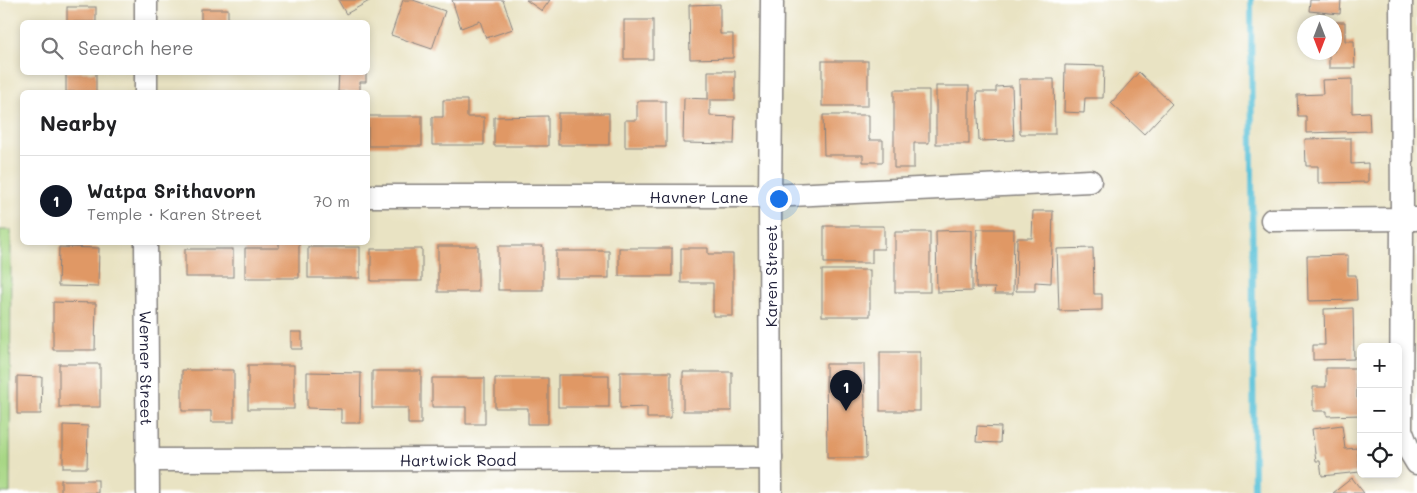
<!DOCTYPE html>
<html lang="en">
<head>
<meta charset="utf-8">
<style>
  body { margin:0; font-family:Mali,sans-serif; background:#f2f2f2; color:#202124 }
  .controls { position:absolute; right:15px; bottom:15px; display:grid; overflow:hidden; border-radius:8px; box-shadow:0 2px 8px #0003 }
  .controls button { width:45px; height:45px; display:grid; place-items:center; padding:0; border:0; border-bottom:1px solid #e0e0e0; background:#fff; color:#202124; font:25px sans-serif }
  .compass { position:absolute; left:1297px; top:15px; width:45px; height:45px; border-radius:50%; background:#fff; box-shadow:0 2px 8px #0003; rotate:180deg }
  .you { position:absolute; left:778px; top:198px; width:18px; height:18px; margin:-12px; border:4px solid #fff; border-radius:50%; background:#1a73e8; box-shadow:0 0 0 8px #1a73e833 }
  .badge { display:grid; place-items:center; width:32px; height:32px; border-radius:50%; background:#111827; color:#fff; font-size:16px; font-weight:700 }
  .pin { position:absolute; translate:-50% -41px; filter:drop-shadow(0 1px 2px #0008) }
  .pin::after { content:''; position:absolute; top:26px; width:18px; height:15px; background:inherit; clip-path:polygon(0 0,100% 0,50% 100%) }
  .list { margin:0; padding:0; list-style:none }
  h2 { display:flex; justify-content:space-between; align-items:center; height:65px; margin:0; padding:0 20px; font-size:21px }
  h2 small { font-size:16px; font-weight:400; color:#757577 }
  .list li { display:grid; grid-template-columns:32px 1fr auto; gap:15px; align-items:center; box-sizing:border-box; height:90px; padding:0 20px; border-top:1px solid #e0e0e0 }
  .list b { display:block; font-size:19px; white-space:nowrap }
  .list p { margin:0; font-size:16px; white-space:nowrap; color:#757577 }
  .list em { font-size:16px; font-style:normal; color:#757577 }
  .icon { flex:none; width:28px; height:28px; fill:none; stroke:currentColor; stroke-width:2; stroke-linecap:round; stroke-linejoin:round }
  .map { position:relative; flex:none; width:1417px; height:493px; overflow:hidden }
  .search { position:absolute; background:#fff; box-shadow:0 2px 8px #0003; left:20px; top:20px; width:350px; height:55px; display:flex; align-items:center; gap:12px; box-sizing:border-box; padding:0 18px; border-radius:8px; color:#757577; font-size:19px }
  .panel { position:absolute; background:#fff; box-shadow:0 2px 8px #0003; left:20px; top:90px; width:350px; height:155px; border-radius:8px }
  .map>svg:first-child { display:block }
  .green { fill:#a8d785; stroke:#657c60 }
  .lines { fill:none; stroke-linecap:round; stroke-linejoin:round }
  .stream { stroke:#5cc2d9; stroke-width:6 }
  .building { fill:#e09865 }
  .minor-casing { stroke:#86827f; stroke-width:25 }
  .minor { stroke:#fff; stroke-width:22 }
  .labels { text-anchor:middle; dominant-baseline:central; stroke-width:4; stroke-linejoin:round; paint-order:stroke }
  .street-label { font-size:16px; fill:#22223b; stroke:#fff }
</style>
</head>
<body>
<div class="map">
<svg width="1417" height="493" viewBox="0 0 1417 493">
  <rect width="100%" height="100%" fill="#fff"/>
  <filter id="ink" filterUnits="userSpaceOnUse"><feTurbulence type="fractalNoise" baseFrequency=".02" numOctaves="2"/><feDisplacementMap in="SourceGraphic" scale="10" xChannelSelector="R" yChannelSelector="G"/><feConvolveMatrix kernelMatrix="1 2 1 2 8 2 1 2 1" color-interpolation-filters="sRGB"/></filter>
  <filter id="wash" filterUnits="userSpaceOnUse"><feTurbulence type="fractalNoise" baseFrequency=".0096" numOctaves="4" result="noise"/><feDisplacementMap in="SourceGraphic" scale="20" xChannelSelector="R" yChannelSelector="G"/><feGaussianBlur stdDeviation="1.12" result="paint"/><feColorMatrix in="noise" values="0 0 0 0 0 0 0 0 0 0 0 0 0 0 0 0 0 1.4 0 .05"/><feComposite in="paint" operator="in"/></filter>
  <g filter="url(#wash)">
    <rect width="100%" height="100%" fill="#e9e3c3"/>
    <polygon class="green" points="0,230 11,230 10,493 0,493"/>
    <g class="lines">
      <polyline class="stream" points="1251,0 1254,493"/>
    </g>
    <g id="blocks">
      <g class="building">
        <polygon points="338,0 371,0 346,14"/>
        <polygon points="403,0 413,0 445,11 432,49 391,35"/>
        <polygon points="452,0 503,0 513,29 486,38 480,21 461,28"/>
        <polygon points="526,0 550,0 542,11"/>
        <polygon points="1310,0 1341,0 1340,14 1309,11"/>
        <polygon points="720,4 720,34 733,34 733,58 690,59 689,5"/>
        <rect x="67" y="7" width="29" height="15"/>
        <rect x="201" y="9" width="27" height="13"/>
        <rect x="624" y="20" width="29" height="39"/>
        <polygon points="1334,22 1345,22 1345,41 1354,41 1355,68 1329,68 1329,52 1334,52"/>
        <rect x="822" y="61" width="46" height="45"/>
        <polygon points="1065,65 1104,66 1103,98 1085,98 1084,113 1064,112"/>
        <polygon points="708,71 735,71 735,100 710,100 710,116 735,117 734,144 683,143 684,98 708,99"/>
        <rect x="66" y="72" width="30" height="20"/>
        <polygon points="339,72 366,72 366,82 360,82 360,92 338,92"/>
        <polygon points="1139,72 1172,104 1144,134 1111,103"/>
        <polygon points="1019,79 1054,79 1055,134 1020,134"/>
        <polygon points="1352,79 1352,113 1369,112 1370,131 1306,133 1306,116 1298,116 1297,95 1323,94 1322,80"/>
        <rect x="936" y="86" width="33" height="58"/>
        <polygon points="1012,86 1014,140 979,141 977,92 996,92 996,87"/>
        <polygon points="894,90 929,90 929,143 914,143 914,168 894,168"/>
        <polygon points="443,100 467,100 467,117 484,117 484,145 432,145 432,117 443,117"/>
        <polygon points="637,101 666,101 666,147 625,147 625,120 637,120"/>
        <rect x="558" y="113" width="51" height="32"/>
        <polygon points="823,115 869,115 869,140 883,140 883,162 863,162 863,155 824,155"/>
        <rect x="368" y="116" width="54" height="30"/>
        <polygon points="548,116 548,146 494,146 494,117"/>
        <polygon points="1351,138 1351,164 1368,163 1368,182 1318,183 1318,166 1306,166 1305,139"/>
        <polygon points="1033,211 1053,211 1051,283 1035,282 1035,291 1016,291 1017,238 1032,238"/>
        <polygon points="824,226 884,226 884,249 872,249 872,263 824,263"/>
        <polygon points="977,229 1014,229 1013,294 994,294 995,288 976,288"/>
        <polygon points="972,230 972,291 937,292 936,231"/>
        <rect x="895" y="232" width="35" height="60"/>
        <polygon points="279,242 299,242 299,278 245,278 245,248 279,248"/>
        <rect x="438" y="246" width="40" height="46"/>
        <rect x="498" y="246" width="45" height="44"/>
        <polygon points="59,247 99,248 98,287 58,286"/>
        <rect x="308" y="247" width="52" height="31"/>
        <rect x="619" y="248" width="53" height="28"/>
        <polygon points="681,248 708,248 708,254 733,254 733,316 713,316 713,283 681,283"/>
        <polygon points="1093,248 1094,294 1102,294 1102,310 1059,311 1057,249"/>
        <rect x="185" y="249" width="48" height="28"/>
        <rect x="371" y="249" width="51" height="32"/>
        <rect x="556" y="251" width="53" height="27"/>
        <polygon points="1348,255 1348,275 1356,275 1357,300 1308,301 1307,256"/>
        <rect x="822" y="270" width="48" height="46"/>
        <polygon points="53,302 96,303 95,350 53,350"/>
        <polygon points="1353,308 1354,359 1313,360 1313,345 1325,345 1324,309"/>
        <rect x="291" y="332" width="11" height="17"/>
        <rect x="880" y="352" width="40" height="59"/>
        <rect x="59" y="364" width="41" height="43"/>
        <polygon points="826,364 864,364 866,458 827,458"/>
        <rect x="248" y="365" width="46" height="44"/>
        <polygon points="1326,368 1357,368 1357,398 1361,398 1361,415 1327,416 1327,411 1313,411 1313,387 1326,387"/>
        <polygon points="182,370 234,370 234,422 211,422 211,411 182,411"/>
        <polygon points="372,371 421,371 421,424 408,424 408,408 372,408"/>
        <polygon points="307,372 361,373 360,423 341,423 341,409 307,408"/>
        <polygon points="620,372 671,372 671,418 647,418 647,407 620,408"/>
        <rect x="683" y="372" width="49" height="39"/>
        <rect x="558" y="375" width="51" height="32"/>
        <polygon points="17,376 42,377 41,414 17,414"/>
        <polygon points="432,378 485,378 485,424 466,424 466,407 432,407"/>
        <polygon points="495,378 548,378 548,424 528,424 528,408 495,408"/>
        <polygon points="63,425 88,426 87,468 63,468"/>
        <polygon points="1342,425 1345,449 1357,448 1360,472 1322,476 1320,461 1316,461 1312,429"/>
        <polygon points="977,426 1001,427 1000,443 976,442"/>
        <polygon points="1352,478 1364,493 1333,493"/>
        <rect x="61" y="480" width="37" height="13"/>
      </g>
    </g>
  </g>
  <g filter="url(#ink)">
    <use href="#blocks" fill-opacity="0" stroke="#86827f" stroke-width="1"/>
    <g class="lines">
      <g class="minor-casing">
        <g id="minor">
          <polyline points="1401,0 1402,219 1401,430 1408,448 1417,463"/>
          <polyline points="146,22 146,0"/>
          <polyline points="146,92 146,72"/>
          <path id="s1" d="M368,196H770L1090,181"/>
          <polyline points="1272,220 1416,219"/>
          <path id="s2" d="M146,242L148,493"/>
          <path id="s3" d="M147,460L771,458"/>
          <polyline points="771,493 770,196 772,0"/>
        </g>
      </g>
      <use href="#minor" class="minor"/>
    </g>
  </g>
  <g class="labels">
    <g class="street-label">
      <text stroke="none"><textPath href="#s1" startOffset="331">Havner Lane</textPath></text>
      <text transform="translate(770 276) rotate(-90)">Karen Street</text>
      <text stroke="none"><textPath href="#s2" startOffset="126">Werner Street</textPath></text>
      <text stroke="none"><textPath href="#s3" startOffset="311">Hartwick Road</textPath></text>
    </g>
  </g>
</svg>
<div class="controls">
<button>+</button>
<button>−</button>
<button><svg class="icon" aria-label="locate" viewBox="0 0 24 24"><circle cx="12" cy="12" r="6"/><path d="M12 2v4M12 18v4M2 12h4M18 12h4"/></svg></button>
</div>
<svg class="compass" viewBox="-18 -18 36 36"><path d="M0-13l5 13h-10z" fill="#e53935"/><path d="M0 13l5-13h-10z" fill="#757577"/></svg>
<div class="you"></div>
<div class="pin badge" style="left:846px;top:411px">1</div>
<div class="search"><svg class="icon" aria-label="search" viewBox="0 0 24 24"><circle cx="10" cy="10" r="6"/><path d="M15 15l6 6"/></svg>Search here</div>
<section class="panel">
<h2>Nearby<small></small></h2>
<ul class="list">
<li><span class="badge">1</span><div><b>Watpa Srithavorn</b><p>Temple · Karen Street</p></div><em>70 m</em></li>
</ul>
</section>
</div>
</body>
</html>
